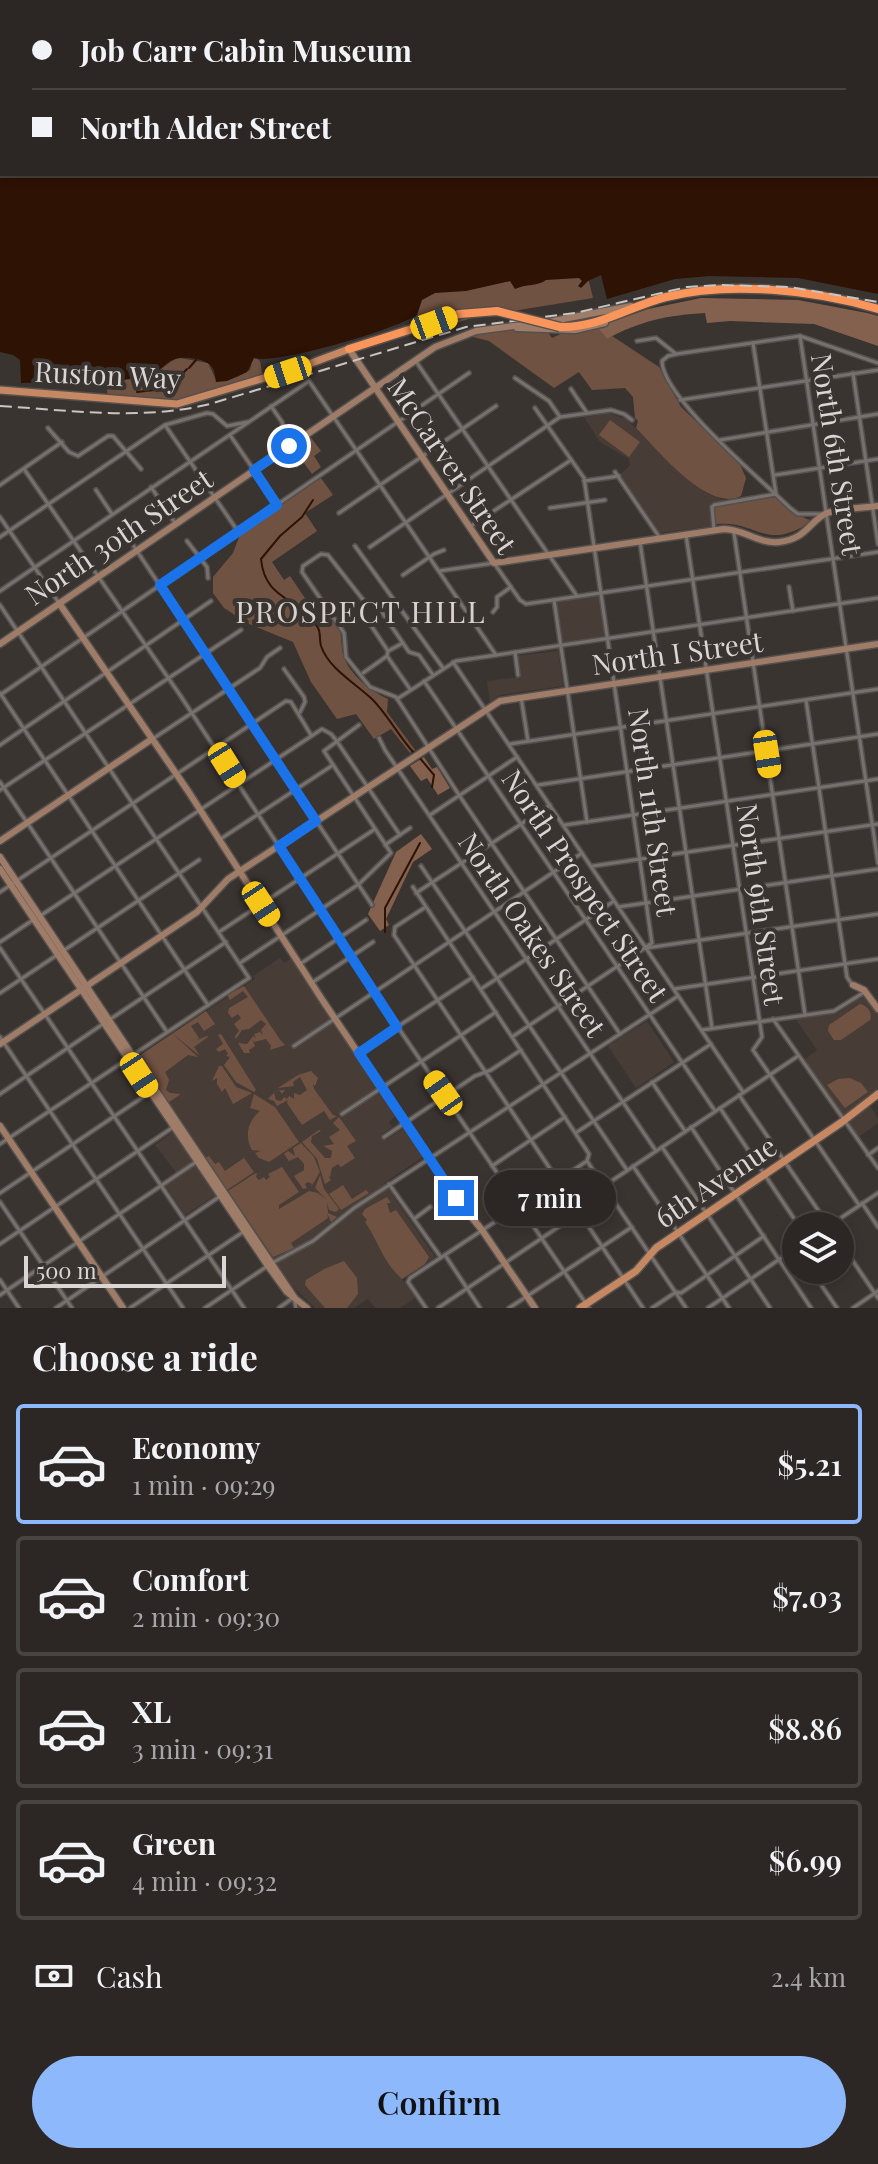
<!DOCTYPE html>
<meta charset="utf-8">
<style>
body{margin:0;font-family:"Playfair Display",serif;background:#383332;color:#f1f3f6;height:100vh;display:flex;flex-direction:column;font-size:30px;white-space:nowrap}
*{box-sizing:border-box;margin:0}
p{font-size:26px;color:#a6a5a7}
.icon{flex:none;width:44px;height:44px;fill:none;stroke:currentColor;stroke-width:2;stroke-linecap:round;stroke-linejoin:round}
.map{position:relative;height:1308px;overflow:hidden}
.side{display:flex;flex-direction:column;background:#2c2725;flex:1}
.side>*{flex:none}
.guide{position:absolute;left:0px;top:0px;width:878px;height:176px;box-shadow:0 4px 12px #0003,0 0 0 2px #484442;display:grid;align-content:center;height:176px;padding:0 32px;background:#2c2725}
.fabs{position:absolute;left:782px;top:1212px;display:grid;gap:16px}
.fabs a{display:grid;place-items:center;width:72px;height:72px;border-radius:50%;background:#2c2725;box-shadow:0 4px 12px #0003,0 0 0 2px #484442;font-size:40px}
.scale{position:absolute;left:24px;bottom:20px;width:202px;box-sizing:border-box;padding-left:8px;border:4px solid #dad6d4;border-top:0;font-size:22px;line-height:28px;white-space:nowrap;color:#dad6d4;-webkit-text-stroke:6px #3a3431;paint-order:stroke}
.end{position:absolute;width:36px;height:36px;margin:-18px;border:10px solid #1a73e8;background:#fff;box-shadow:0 0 0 4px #fff}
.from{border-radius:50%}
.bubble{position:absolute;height:56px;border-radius:28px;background:#2c2725;box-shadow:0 4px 12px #0003,0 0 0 2px #484442;font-size:26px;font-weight:600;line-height:56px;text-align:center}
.car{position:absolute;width:24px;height:48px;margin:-24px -12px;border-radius:10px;box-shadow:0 0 6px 2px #0007;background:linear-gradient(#f5c518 24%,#345 0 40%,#f5c518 0 76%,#345 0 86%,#f5c518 0)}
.guide b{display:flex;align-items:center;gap:28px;height:76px;font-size:30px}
.guide b+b{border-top:2px solid #484442}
.guide i{width:20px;height:20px;background:#f1f3f6}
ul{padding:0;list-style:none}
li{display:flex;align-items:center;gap:24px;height:120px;margin:0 16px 12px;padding:0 16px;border:4px solid #484442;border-radius:8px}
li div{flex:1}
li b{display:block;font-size:30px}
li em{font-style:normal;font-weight:600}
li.on{border-color:#8db9fc}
li>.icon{width:72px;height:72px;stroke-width:1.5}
h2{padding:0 32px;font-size:36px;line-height:96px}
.pay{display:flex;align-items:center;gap:20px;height:88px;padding:0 32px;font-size:30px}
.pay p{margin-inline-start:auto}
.button{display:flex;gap:16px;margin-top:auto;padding:16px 32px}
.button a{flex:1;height:92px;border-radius:48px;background:#8db9fc;color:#111;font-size:32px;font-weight:600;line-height:92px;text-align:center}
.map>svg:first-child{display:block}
.built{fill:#483c36}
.green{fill:#705242}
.forest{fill:#84614f}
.water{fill:#2e1203;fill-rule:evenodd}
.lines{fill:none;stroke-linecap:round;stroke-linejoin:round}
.stream{stroke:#2e1203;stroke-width:2}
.street-casing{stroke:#55504d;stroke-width:6}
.secondary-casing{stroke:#55504d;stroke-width:9}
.primary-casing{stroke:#55504d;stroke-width:10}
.highway-casing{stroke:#55504d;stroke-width:11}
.street{stroke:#77716e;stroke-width:3}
.secondary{stroke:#9e7c68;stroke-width:6}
.primary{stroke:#c68763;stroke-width:7}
.highway{stroke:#fa955b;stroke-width:8}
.rail{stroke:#c9c5c2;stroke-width:2;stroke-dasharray:12 6;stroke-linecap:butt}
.highway-bridge-casing{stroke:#55504d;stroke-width:11;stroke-linecap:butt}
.highway-bridge{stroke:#fa955b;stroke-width:8}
.route{stroke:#1a73e8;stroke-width:10}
.labels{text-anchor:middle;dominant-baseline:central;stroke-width:8;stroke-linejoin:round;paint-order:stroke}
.street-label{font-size:28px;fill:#dad6d4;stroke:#3a3431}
.neighbourhood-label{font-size:30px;letter-spacing:2px;fill:#d7d0cc;stroke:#3a3431}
</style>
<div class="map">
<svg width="878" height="1308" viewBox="0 0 878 1308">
<rect width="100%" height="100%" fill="#3a3431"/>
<!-- built -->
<g class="built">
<polygon points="609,413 626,419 691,482 710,495 724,500 724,502 712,504 714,526 657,533 619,476 630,465 629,459 600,442 584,417"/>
<polygon points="601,593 608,638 561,645 554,600"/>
<polygon points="558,651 563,686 500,695 490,702 487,681 520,677 517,656"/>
<polygon points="280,958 284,963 292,958 396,1116 389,1122 392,1127 382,1134 386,1140 404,1128 423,1157 384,1183 435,1257 402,1279 415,1298 400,1308 375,1308 368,1299 354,1308 315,1308 292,1286 226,1188 185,1215 163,1182 176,1172 155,1145 183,1125 139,1056 255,979 253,976"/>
<polygon points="865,994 878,1012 878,1088 842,1116 804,1060 817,1050 795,1018 839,1012"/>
<polygon points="647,1021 674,1062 636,1088 608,1046"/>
<polygon points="868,1103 878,1118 878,1123 857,1138 844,1120"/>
</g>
<!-- green -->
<g class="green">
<polygon points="587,274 593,298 475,317 427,332 400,292"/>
<path d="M597 327 607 339 612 336 659 367 681 407 739 462 746 478 741 496C708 513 658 450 636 428L638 421 635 418 633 397 625 388 592 390 579 372 554 388 489 341 469 336 506 328 547 331 552 338 565 332Z"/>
<path d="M180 358 208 363 217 382 237 377 250 370 253 358H256L260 361 263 378 171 402 108 397 106 383C120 380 140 379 152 374 164 370 168 360 180 358Z"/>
<polygon points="610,420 640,442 629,457 599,435"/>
<polygon points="309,435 321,451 314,456 321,467 312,474 304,463 296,468 285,452"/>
<path d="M321 478 333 495 305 513 317 531 272 562 284 580 290 576 313 610 310 613 316 622 330 612C342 630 340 627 342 648 344 671 369 690 388 699L387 712 415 750 410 753 391 729 374 739 356 714 337 719 311 682 293 642 249 624 224 608 213 593V577L233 553 241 532Z"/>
<path d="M776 497 795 514 812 521C764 553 759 520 716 524L713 507Z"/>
<polygon points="244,986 281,1041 285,1045 270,1050 271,1046 266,1039 254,1042 252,1039 255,1046 249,1050 250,1053 244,1053 238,1043 247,1044 253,1036 256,1038 254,1034 260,1032 263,1035 261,1030 266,1024 261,1020 249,1029 242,1030 236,1039 235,1036 239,1031 234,1024 241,1018 238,1014 232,1018 228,1013 229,1008 248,997 243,991 230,1000 227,995"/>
<path d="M860 1004C867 1005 873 1013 870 1020L841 1040H834L828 1031 829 1025Z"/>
<polygon points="206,1011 215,1024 204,1031 198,1022 191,1026 199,1038 197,1040 207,1036 208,1037 194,1047 200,1056 173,1034 198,1057 188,1055 165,1072 169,1080 166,1090 170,1093 181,1094 168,1103 139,1056"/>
<polygon points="221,1034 256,1090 254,1092 236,1082 224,1065 230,1057 226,1056 228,1054 225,1049 219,1052 216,1049 223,1044 218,1035"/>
<polygon points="219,1066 222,1066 236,1087 252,1093 233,1104 225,1088 222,1092 217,1084 217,1078 212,1081"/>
<path d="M311 1071 318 1078 315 1086 313 1084 314 1089 333 1115 337 1116 330 1120 324 1111 302 1125 287 1103 288 1100 277 1106 274 1101 268 1099C274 1094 273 1090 285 1090L282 1094 279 1090 274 1093 276 1100 281 1101 284 1097 287 1099 289 1096 294 1099V1093L300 1095 307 1090 300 1077 293 1082 294 1086 278 1088 298 1075Z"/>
<polygon points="850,1078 861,1083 868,1092 845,1108 827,1085 838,1079"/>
<path d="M254 1094 275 1107 299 1142 269 1162 259 1158 255 1153 261 1151 252 1150C244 1136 248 1121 260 1111L250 1108Z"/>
<polygon points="339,1117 356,1141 347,1146 355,1158 341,1167 338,1164 332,1168 330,1177 328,1176 331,1180 325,1184 317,1159 302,1142 319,1130 321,1131 312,1136 311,1142 325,1158 331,1158 332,1151 323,1146 334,1144 329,1137 340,1130 333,1123"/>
<polygon points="301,1143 314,1157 320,1172 311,1187 312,1184 308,1182 305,1184 307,1188 303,1189 294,1176 304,1170 304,1164 298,1157 289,1161 284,1154 288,1151 295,1156 293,1148"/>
<polygon points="209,1156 215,1164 219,1162 225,1171 244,1158 254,1172 227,1190 205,1158"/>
<polygon points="282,1167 299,1192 279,1205 279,1209 309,1191 318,1193 327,1200 315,1188 320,1175 324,1189 339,1209 336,1212 329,1210 327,1202 328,1213 337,1217 331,1222 327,1213 328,1218 291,1243 294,1248 273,1257 228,1191 254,1174 257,1173 256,1177 259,1180 264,1177 266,1180 270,1177 268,1174"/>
<polygon points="343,1185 352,1199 366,1190 369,1193 341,1210 329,1194"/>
<path d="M387 1197 391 1203H387L390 1213 396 1210 429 1257 425 1264 402 1279C382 1261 380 1244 365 1222L367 1220 362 1214 365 1209Z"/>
<polygon points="344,1261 357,1278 358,1294 347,1308 325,1308 305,1285 306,1280 324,1269"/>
</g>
<!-- forest -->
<g class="forest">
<path d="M701 298 798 300 867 313 878 316V346L814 324 730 321 707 323 705 313C669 315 639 321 607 339L597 327 648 309Z"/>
<polygon points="424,757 432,769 437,767 450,788 438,795 427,778 421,781 410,766"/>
<polygon points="421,834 432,849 413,862 386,919 389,925 380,931 368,914 396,852"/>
</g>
<!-- water -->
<path class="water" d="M0 0H878V294L798 278 709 276 675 279 607 299 601 275 588 281 581 288 578 286 582 281 579 278 546 280C539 286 525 284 515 289L510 281 466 291 435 293 422 300 417 315C394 330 276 365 254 358L247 372 227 381 216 382C215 376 215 368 209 364 200 357 177 355 169 362 163 366 160 370 153 374L87 387 68 382 21 383 20 360 13 355 0 352ZM876 2V174H2V2Z"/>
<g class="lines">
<!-- stream -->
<g class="stream">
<polyline points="189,368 196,360"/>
<polyline points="137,392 172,388 182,379 183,373 187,369"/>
<path d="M313 500 302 517 280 536 261 559C265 602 300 596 318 628 321 633 319 639 321 646 329 669 355 683 372 699 388 715 399 737 414 753"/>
<polyline points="419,757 434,775 432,787"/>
<polyline points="385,932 385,908 420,843"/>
</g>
<defs>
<g id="street">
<polyline points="800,336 878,863"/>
<polyline points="637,341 656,338 676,354"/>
<polyline points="415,360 577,596"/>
<polyline points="853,373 878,544"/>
<polyline points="515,378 549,401 560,417"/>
<polyline points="571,389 587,413"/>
<polyline points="680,400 878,370"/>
<polyline points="271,406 282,422 283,428"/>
<polyline points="165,425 237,530"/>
<polyline points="48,428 69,452 78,456 108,436 113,436 141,469"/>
<polyline points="230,435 277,504"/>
<polyline points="720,440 878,414"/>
<polyline points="24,469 180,695 374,992 589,1308"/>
<polyline points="615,472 660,538"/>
<polyline points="775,475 878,459"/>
<polyline points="584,481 619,476"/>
<polyline points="0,485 62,442"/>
<polyline points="151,487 175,523"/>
<polyline points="96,490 112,514"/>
<polyline points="550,508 605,500"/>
<polyline points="339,513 496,406"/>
<path d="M823 514H798L790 508C762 480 662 397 662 361L668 356 676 354 800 336 878 363"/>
<polyline points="0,517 59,603"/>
<polyline points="471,526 571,460"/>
<polyline points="714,529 712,507 714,505 776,494 753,343"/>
<polyline points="125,533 372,905"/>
<polyline points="734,533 805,1015"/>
<polyline points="686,535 762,1037 753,1050 859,1205"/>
<polyline points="0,537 165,425 207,413 213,414 227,426 248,422"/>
<polyline points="187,541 207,567 208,578"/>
<polyline points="640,542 712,1028"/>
<polyline points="355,546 443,668"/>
<polyline points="370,547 560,417 611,410 624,414 632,420"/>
<polyline points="439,571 494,563 520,600 526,604 878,552"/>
<polyline points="403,575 434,554 444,550"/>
<polyline points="789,587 793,611"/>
<polyline points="0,591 309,381 496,655"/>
<polyline points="554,600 587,822"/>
<polyline points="0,605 249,978 133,1055"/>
<polyline points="382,612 396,604"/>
<polyline points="493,612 497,607 497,597 511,587"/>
<polyline points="368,621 388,651"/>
<polyline points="515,652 518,675"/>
<polyline points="387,656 410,689"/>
<polyline points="453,662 743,1092"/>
<polyline points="284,669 304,697 305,702 300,712"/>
<polyline points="363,673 387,656 388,651 403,643"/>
<polyline points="433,675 419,655 409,652 375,602 364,601 328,555 321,554 303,566 302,572 344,633 346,657 370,687 396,697 459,795 620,1034"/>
<polyline points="424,681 715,1111"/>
<polyline points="0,693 208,1005"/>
<polyline points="0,695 469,373"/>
<polyline points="521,697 528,741"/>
<polyline points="397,699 456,661 878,598"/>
<polyline points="806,700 847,977 851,983"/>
<polyline points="154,738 260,668 267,657 280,648"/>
<polyline points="379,738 385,750 656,1151"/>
<polyline points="510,744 878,689"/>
<polyline points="0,745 211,601"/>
<polyline points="0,782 167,1032"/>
<polyline points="538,785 878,734"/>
<polyline points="0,790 241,630"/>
<polyline points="430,815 517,757"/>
<polyline points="565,825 878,779"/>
<polyline points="219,840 333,765"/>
<polyline points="385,845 410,828"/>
<polyline points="421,866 627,1170"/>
<polyline points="593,866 878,824"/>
<polyline points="413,887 589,1154 587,1161 410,1278 408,1282 426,1308"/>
<polyline points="0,892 286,701 291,702 311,735"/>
<polyline points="416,893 550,805"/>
<polyline points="618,907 878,869"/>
<polyline points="424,908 395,927 394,935 643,1308"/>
<polyline points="40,916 322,729 331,734 336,740 400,835"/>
<polyline points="219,932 375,829"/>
<polyline points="0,942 33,920"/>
<polyline points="0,948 244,1308"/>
<polyline points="646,948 878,914"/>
<polyline points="63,951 199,860"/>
<polyline points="240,963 359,884 391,853 324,751 359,725"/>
<polyline points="300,964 366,920"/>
<polyline points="313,982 373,942"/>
<polyline points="481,989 614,901"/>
<polyline points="674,989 878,959"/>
<polyline points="0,993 57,955"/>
<polyline points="773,1019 878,1168"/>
<polyline points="109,1020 226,942"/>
<polyline points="702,1030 834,1011 863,993"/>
<polyline points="0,1037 183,1308"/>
<polyline points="512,1037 652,943 584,478 535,408"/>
<polyline points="294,1046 582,853"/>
<polyline points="359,1052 473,977"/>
<polyline points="652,1082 685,1131"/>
<polyline points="0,1094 103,1024"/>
<polyline points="739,1095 829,1226"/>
<polyline points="720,1108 799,1226"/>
<polyline points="342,1114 496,1012"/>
<polyline points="691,1127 811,1308"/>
<polyline points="577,1132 711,1044"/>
<polyline points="384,1137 475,1076 491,1070 521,1050"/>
<polyline points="0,1144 126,1060"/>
<polyline points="662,1147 770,1308"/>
<polyline points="868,1155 878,1148"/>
<polyline points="587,1161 686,1308"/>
<polyline points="492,1166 565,1117"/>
<polyline points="633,1166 729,1308"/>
<polyline points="389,1184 440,1256"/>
<polyline points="604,1186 798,1056"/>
<polyline points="0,1193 149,1093"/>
<polyline points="0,1202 72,1308"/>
<polyline points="862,1203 878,1227"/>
<polyline points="414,1219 430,1207"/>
<polyline points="829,1226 878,1193"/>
<polyline points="840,1242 878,1298"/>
<polyline points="0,1244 172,1128"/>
<polyline points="445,1255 480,1308"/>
<polyline points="811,1270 837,1308"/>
<polyline points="0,1280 19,1308"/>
<polyline points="0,1295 196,1162"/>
<polyline points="56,1308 219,1197"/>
<polyline points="130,1308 243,1232"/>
<polyline points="205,1308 272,1263 313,1241 354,1208 678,996"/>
<polyline points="279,1308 294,1297 296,1308"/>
<polyline points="438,1308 609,1193"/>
<polyline points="509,1308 632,1227"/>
<polyline points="652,1308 676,1292 681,1293 764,1236"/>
<polyline points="708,1308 796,1248"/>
<polyline points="853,1308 878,1291"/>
</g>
<g id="secondary">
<polyline points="548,322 631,306"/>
<polyline points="517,328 575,330 605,323"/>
<path d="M349 349 494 563 724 529C744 529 758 544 779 542 807 539 809 521 827 513 842 508 863 508 878 506"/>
<polyline points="59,603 188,791 323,1001 456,1198 482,1230 535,1308"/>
<polyline points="0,644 435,347 476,331 537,323"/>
<polyline points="0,841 152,739"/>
<polyline points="0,857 294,1297"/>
<polyline points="0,869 268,1266 287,1292 307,1308"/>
<polyline points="853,985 864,990 878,1009"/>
<polyline points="0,1044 197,912 228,879 500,701 878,644"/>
<polyline points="0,1126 123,1308"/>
</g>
<g id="primary">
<polyline points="0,390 177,404 301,367 349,349"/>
<polyline points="580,1308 636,1271 656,1248 842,1122 878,1094"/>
</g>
<g id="highway">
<path d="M560 327C599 328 630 306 666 297 730 281 815 290 878 309"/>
<polyline points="349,349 459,314"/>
</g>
</defs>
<!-- street casing -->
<use href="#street" class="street-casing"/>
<!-- secondary casing -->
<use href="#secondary" class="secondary-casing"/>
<!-- primary casing -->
<use href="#primary" class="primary-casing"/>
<!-- highway casing -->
<use href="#highway" class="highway-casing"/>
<!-- street -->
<use href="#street" class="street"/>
<!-- secondary -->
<use href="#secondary" class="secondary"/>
<!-- primary -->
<use href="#primary" class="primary"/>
<!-- highway -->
<use href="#highway" class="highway"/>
<!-- rail -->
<path class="rail" d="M0 406C69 410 142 421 210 404L466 327 575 313 687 287 721 285 789 287 878 302"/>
<defs>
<polyline id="highway-bridge" points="459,314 497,311 560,327"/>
</defs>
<!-- highway-bridge casing -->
<use href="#highway-bridge" class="highway-bridge-casing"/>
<!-- highway-bridge -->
<use href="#highway-bridge" class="highway-bridge"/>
</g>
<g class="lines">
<!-- route -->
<polyline class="route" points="289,446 254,470 277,505 160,585 316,821 279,846 397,1027 359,1053 456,1198"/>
</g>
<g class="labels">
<!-- street labels -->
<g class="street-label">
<text transform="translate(108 374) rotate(3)">Ruston Way</text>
<text transform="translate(838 454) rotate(81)">North 6th Street</text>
<text transform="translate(453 465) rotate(56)">McCarver Street</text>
<text transform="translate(118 536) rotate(-34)">North 30th Street</text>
<text transform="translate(677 652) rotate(-8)">North I Street</text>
<text transform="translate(654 812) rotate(82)">North 11th Street</text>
<text transform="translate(586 885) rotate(56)">North Prospect Street</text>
<text transform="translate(762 904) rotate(82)">North 9th Street</text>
<text transform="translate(533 934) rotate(56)">North Oakes Street</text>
<text transform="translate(715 1181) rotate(-34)">6th Avenue</text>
</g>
<!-- neighbourhood labels -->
<g class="neighbourhood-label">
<text x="361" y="611">PROSPECT HILL</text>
</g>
</g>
</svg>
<div class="fabs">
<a><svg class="icon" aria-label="layers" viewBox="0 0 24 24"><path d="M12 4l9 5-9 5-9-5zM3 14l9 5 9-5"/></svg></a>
</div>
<div class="scale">500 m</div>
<i class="end from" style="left:289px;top:446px"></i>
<i class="end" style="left:456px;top:1198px"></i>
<div class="bubble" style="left:484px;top:1170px;width:132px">7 min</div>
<i class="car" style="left:434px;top:323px;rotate:70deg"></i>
<i class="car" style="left:288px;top:372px;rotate:252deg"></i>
<i class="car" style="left:767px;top:754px;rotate:171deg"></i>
<i class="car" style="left:227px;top:765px;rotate:148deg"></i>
<i class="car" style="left:261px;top:904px;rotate:147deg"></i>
<i class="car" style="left:139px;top:1075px;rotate:147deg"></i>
<i class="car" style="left:443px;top:1093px;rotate:325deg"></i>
<div class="guide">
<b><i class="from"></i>Job Carr Cabin Museum</b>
<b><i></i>North Alder Street</b>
</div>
</div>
<section class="side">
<h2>Choose a ride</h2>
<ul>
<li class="on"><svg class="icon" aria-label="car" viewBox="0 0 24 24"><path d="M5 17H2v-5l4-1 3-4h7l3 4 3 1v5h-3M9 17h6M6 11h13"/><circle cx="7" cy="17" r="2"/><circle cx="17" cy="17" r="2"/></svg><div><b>Economy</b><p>1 min · 09:29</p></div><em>$5.21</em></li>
<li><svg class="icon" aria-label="car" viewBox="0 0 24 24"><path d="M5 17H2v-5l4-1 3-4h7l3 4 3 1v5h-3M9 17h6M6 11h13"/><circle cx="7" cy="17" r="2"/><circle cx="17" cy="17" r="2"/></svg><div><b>Comfort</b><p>2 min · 09:30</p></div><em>$7.03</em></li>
<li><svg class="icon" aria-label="car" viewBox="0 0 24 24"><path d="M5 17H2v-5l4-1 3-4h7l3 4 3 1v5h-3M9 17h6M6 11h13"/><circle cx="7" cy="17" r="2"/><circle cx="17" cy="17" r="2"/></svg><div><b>XL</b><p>3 min · 09:31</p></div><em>$8.86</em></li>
<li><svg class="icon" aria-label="car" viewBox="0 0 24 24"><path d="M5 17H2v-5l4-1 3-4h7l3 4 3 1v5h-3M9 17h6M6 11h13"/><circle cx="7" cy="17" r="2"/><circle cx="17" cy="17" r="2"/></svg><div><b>Green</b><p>4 min · 09:32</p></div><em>$6.99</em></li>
</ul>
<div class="pay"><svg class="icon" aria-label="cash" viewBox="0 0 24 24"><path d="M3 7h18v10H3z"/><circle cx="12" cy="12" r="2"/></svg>Cash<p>2.4 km</p></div>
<div class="button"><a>Confirm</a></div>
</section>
